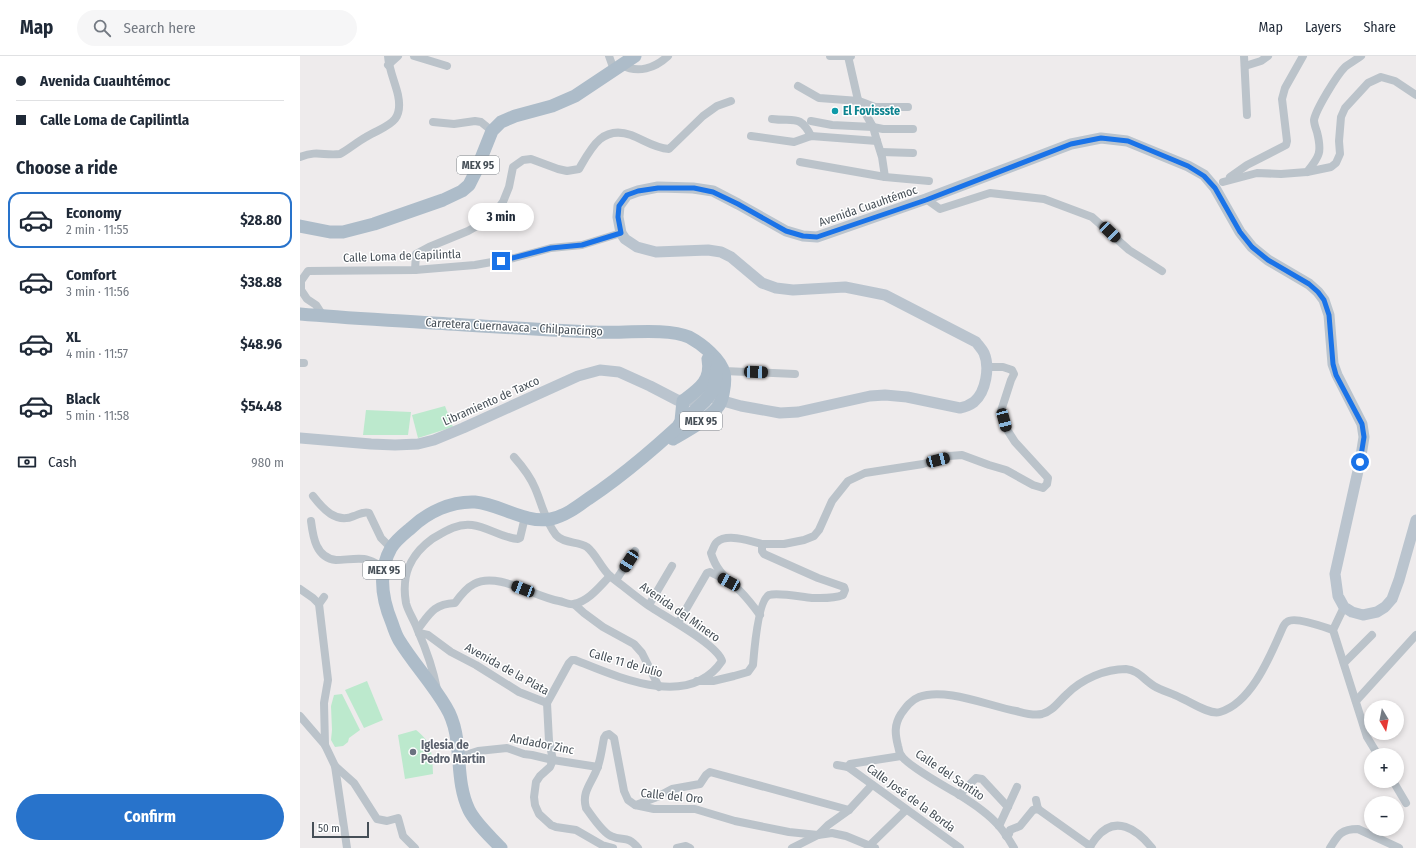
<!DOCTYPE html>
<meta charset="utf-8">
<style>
body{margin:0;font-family:"Fira Sans Condensed",sans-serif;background:#f6f6f7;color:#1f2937;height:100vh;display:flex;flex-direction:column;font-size:15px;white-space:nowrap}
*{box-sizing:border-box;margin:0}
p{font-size:13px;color:#747a83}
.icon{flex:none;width:22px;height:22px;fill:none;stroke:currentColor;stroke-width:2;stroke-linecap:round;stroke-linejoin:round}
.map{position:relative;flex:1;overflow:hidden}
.panel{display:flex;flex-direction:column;background:#fff;width:300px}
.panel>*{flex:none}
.guide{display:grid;align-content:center;height:88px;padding:0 16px;background:#fff}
.needle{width:26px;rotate:170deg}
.buttons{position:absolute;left:1064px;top:644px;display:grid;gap:8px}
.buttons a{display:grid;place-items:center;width:40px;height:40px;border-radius:50%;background:#fff;box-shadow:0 2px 6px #0003;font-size:20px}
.scale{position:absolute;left:12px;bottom:10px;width:57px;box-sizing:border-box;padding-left:4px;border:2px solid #464f57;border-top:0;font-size:11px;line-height:14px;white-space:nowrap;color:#464f57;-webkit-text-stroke:3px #fff;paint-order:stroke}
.end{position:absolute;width:18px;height:18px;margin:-9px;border:5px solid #1a73e8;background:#fff;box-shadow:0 0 0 2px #fff}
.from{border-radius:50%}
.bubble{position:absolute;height:28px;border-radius:14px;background:#fff;box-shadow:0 2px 6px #0003;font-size:13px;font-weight:700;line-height:28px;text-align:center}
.car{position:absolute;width:12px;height:24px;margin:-12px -6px;border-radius:5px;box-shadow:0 0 3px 1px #0007;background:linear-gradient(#222 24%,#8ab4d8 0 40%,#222 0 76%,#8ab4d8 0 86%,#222 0)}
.guide b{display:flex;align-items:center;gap:14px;height:38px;font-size:15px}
.guide b+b{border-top:1px solid #e0e1e3}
.guide i{width:10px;height:10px;background:#1f2937}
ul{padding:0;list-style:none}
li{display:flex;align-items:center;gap:12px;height:56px;margin:0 8px 6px;padding:0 8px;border:2px solid transparent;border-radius:12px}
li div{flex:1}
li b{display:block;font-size:15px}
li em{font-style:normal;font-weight:700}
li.current{border-color:#2873cb}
li>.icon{width:36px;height:36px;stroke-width:1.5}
h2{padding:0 16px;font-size:18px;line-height:48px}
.pay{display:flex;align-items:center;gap:10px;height:44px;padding:0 16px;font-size:15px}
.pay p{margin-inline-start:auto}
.button{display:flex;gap:8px;margin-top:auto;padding:8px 16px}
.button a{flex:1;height:46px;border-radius:24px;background:#2873cb;color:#fff;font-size:16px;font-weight:700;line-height:46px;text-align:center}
header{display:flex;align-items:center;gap:24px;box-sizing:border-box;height:56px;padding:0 20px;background:#fff;border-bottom:1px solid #e0e1e3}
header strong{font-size:19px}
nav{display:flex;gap:22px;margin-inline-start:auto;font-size:14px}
.search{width:280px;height:36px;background:#f6f6f7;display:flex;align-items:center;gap:10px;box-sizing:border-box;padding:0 14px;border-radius:22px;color:#747a83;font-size:15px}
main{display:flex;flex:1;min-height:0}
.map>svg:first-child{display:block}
.green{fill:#bce9cd}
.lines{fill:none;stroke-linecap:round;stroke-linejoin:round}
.street{stroke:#bbc3ca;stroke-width:8}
.secondary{stroke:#bac4ce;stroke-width:11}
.primary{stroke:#adbcc9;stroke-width:13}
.route{stroke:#1a73e8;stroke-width:5}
.culture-dot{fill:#0f9aa8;stroke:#fff;stroke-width:1.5}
.worship-dot{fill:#6b7280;stroke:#fff;stroke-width:1.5}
.labels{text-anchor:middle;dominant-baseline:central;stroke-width:3;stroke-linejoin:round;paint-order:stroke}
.shield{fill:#fff;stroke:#7e8489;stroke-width:1}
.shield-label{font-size:11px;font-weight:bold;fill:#464f57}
.culture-label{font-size:12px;font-weight:bold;fill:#0d838f;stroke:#fff;text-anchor:start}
.street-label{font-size:12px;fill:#464f57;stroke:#fff}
.worship-label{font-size:12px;font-weight:bold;fill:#5b616d;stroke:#fff;text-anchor:start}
</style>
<header>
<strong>Map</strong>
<div class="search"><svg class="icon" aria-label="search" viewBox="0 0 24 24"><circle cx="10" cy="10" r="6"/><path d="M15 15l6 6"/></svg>Search here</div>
<nav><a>Map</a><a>Layers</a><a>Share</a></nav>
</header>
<main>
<section class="panel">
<div class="guide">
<b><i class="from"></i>Avenida Cuauhtémoc</b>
<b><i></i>Calle Loma de Capilintla</b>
</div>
<h2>Choose a ride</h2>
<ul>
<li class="current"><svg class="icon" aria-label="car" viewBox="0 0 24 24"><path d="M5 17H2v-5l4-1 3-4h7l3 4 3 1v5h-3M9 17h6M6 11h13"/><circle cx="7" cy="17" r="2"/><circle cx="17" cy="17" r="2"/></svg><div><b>Economy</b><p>2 min · 11:55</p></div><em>$28.80</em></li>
<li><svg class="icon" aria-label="car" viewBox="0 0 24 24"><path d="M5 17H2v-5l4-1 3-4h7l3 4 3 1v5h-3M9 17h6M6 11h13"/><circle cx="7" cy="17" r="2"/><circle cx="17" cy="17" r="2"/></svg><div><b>Comfort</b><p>3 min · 11:56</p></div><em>$38.88</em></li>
<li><svg class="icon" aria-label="car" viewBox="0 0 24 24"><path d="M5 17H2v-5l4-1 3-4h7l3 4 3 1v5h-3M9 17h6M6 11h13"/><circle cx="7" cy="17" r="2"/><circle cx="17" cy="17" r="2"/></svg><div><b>XL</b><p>4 min · 11:57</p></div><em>$48.96</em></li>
<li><svg class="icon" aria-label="car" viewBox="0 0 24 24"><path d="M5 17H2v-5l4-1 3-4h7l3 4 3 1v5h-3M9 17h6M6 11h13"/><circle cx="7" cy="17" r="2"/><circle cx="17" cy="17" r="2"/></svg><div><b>Black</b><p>5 min · 11:58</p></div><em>$54.48</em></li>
</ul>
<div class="pay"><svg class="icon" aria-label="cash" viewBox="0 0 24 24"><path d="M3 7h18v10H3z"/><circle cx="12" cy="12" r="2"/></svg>Cash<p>980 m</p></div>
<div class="button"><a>Confirm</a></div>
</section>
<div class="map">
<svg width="1116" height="792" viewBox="0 0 1116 792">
<rect width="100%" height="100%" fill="#eeebec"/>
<!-- green -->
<g class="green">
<polygon points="145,350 153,371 118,382 112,359"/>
<polygon points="66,354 111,356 108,379 63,379"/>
<polygon points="67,625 83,664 64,672 45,634"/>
<polygon points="42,638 60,674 49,682 48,686 43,690 35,691 31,684 32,674 31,650 34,639"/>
<path d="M116 674C133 687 132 698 133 718L105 723 98 679Z"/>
</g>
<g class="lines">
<!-- street -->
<g class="street">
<polyline points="114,0 147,10"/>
<polyline points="309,0 314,14"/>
<polyline points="530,0 551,0"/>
<polyline points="548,0 558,44 573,71 577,85 582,101 585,121"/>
<polyline points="944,0 947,59"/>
<polyline points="88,9 98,0"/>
<path d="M322 9C338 18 355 12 368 0"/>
<polyline points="945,10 961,5 968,0"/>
<polyline points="498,30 519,42 559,45 575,51 608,51"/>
<path d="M472 63C494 66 500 58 511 80"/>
<polyline points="511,65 532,69 573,71 583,73 613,73"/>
<polyline points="133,66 154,68 175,65 181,66 192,75"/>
<polyline points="451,80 494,86 511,80 577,85"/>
<polyline points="581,96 613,97"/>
<path d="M0 101C18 94 23 100 40 98 49 93 57 86 66 81 86 69 104 68 98 39 95 26 89 14 88 0"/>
<polyline points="500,106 585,121 629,125"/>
<path d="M1007 116C1020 100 1022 96 1017 76 1016 73 1014 68 1014 64 1016 53 1037 19 1045 11 1050 7 1056 4 1061 0"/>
<polyline points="930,121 947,109 986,89 987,85 982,43 985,32 1003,0"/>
<polyline points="923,126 957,117 981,118 1007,116 1031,111 1036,107 1040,98 1039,85 1041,61 1045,52 1068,27 1081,21 1095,25 1116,39"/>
<polyline points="626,143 640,153 690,137 744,143 792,161 829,194 862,215"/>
<path d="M115 214 116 198 129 191 168 175 191 162 203 146 209 131 213 111 223 104 231 103 258 113 267 115 279 113C291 92 302 69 331 79 344 84 354 92 369 93L403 60 417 50 431 45"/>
<polyline points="23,260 16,249 7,243 1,234 1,225 8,215 115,214 175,209 214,202 251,192 282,189 321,177"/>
<polyline points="0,307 4,307"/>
<polyline points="424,315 495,318"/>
<path d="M214 401C222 410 230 420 235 432 242 448 245 465 256 479 264 488 278 485 287 491 296 498 301 512 310 520 323 530 336 541 349 550 364 560 418 589 422 605 389 654 318 621 275 604H272L269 607 247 647 249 685 253 704 250 711 240 720 236 726 234 741 235 749 239 758 251 769 256 771 276 774 302 789 313 792"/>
<path d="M13 440C23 453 36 468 54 460 60 458 64 455 69 457L81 482 91 492"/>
<path d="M11 465C13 481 16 502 36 504 45 504 55 502 64 503 71 504 78 509 85 511"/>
<polyline points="316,524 335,495"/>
<polyline points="0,533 13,542 19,548 28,624 24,647 25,689"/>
<polyline points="19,548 24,541"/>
<polyline points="274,548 284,557 303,571 334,588 342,597 359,631"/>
<polyline points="349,549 372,510"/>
<polyline points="1044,551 1033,574 1067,681 1078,699"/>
<path d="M460 559C454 551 448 543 441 536 428 523 417 517 411 497 413 494 414 488 417 486 427 477 451 485 462 488"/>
<polyline points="378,567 407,517 410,516 424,523"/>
<path d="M118 573C130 557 134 548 155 547 160 540 166 532 174 528 197 515 235 541 259 545 264 546 270 549 274 548 289 545 300 530 310 520"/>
<polyline points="119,577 128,579 151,596 176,609 219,636 247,647"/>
<polyline points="1044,607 1072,579"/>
<path d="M397 625H413L434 620 448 616 453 609C454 597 458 544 469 539 478 536 501 541 512 542 522 542 533 543 543 539L545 534 544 531 518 522 464 498 462 495V488H484L504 484 514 480 519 474 532 445 548 425 565 417 623 408 649 400 662 399 689 409 706 414 733 429 743 432 747 428 748 422 715 386 706 372 701 355 711 324 714 318 712 314 703 311H686"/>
<path d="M137 633C133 613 126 593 118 575 115 565 108 556 106 547 101 519 110 499 132 483 144 476 157 467 172 469 188 471 202 482 218 483L220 482 225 461"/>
<polyline points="1056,645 1116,579"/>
<polyline points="0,660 25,689 35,710 54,727 77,763 87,765 98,762 103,780 115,792"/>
<polyline points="159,701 178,695 207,692 224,698 232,699 253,704 298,711"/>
<polyline points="537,709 548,711"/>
<polyline points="35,710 47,792"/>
<polyline points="548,711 660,792"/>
<polyline points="548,711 550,708 601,700"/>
<polyline points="1093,725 1106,747"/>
<polyline points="659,739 676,722 682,723 708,751"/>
<polyline points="736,744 738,753"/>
<polyline points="336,749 357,741 372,733 400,728 406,719 410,716 549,754"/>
<polyline points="738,753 790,790"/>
<polyline points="699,770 717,731"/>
<polyline points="706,780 709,778 710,774 720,770 733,754 738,753"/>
<polyline points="570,789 606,754"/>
<path d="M338 792C327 778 323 786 311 780 302 776 292 760 286 752 281 735 293 726 298 710 301 701 302 692 304 682L306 679 309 678 314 682 324 735 328 744 335 749 354 753H395L435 765 489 776 518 779 532 777 546 780 575 792"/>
<polyline points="377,792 386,790 390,792"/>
<polyline points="492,792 518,779 528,769 549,754 572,729"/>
<path d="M714 792C710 785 705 777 699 770 688 757 672 747 658 738 646 731 606 709 601 699 599 697 599 693 598 690 595 678 594 669 601 658 606 651 611 644 619 641 645 631 689 650 716 655 724 657 733 660 742 658 753 655 758 646 767 638 782 623 805 613 826 613 838 614 844 624 854 630 862 635 872 637 881 642 891 646 909 659 920 656 952 647 971 598 983 571 984 569 985 567 987 566 994 560 1024 571 1033 574"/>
<path d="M790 792C791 788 794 785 796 782 815 758 837 773 852 792"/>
<path d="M1030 792C1038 779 1041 773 1058 773L1099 792"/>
</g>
<!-- secondary -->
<path class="secondary" d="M0 382 71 388 95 389 118 388 134 384 163 372 278 320 300 314 319 316 350 330 377 344 388 345 409 341 441 350 480 357 498 356 570 340 585 339 607 341 660 352C665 351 670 349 674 346 686 336 690 311 684 297 682 293 679 290 676 286L585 239 545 231 493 234 476 232 462 227 431 201 421 196 408 194 356 196 337 191 325 183 321 177 318 161 319 150 327 139 338 135 358 131 393 132 413 135 438 148 486 175 503 180 517 181 626 143 771 88 801 82 827 85 888 110 904 119 915 132 940 176 952 191 968 204 1009 228 1018 236 1024 244 1029 259 1033 308 1037 319 1062 368 1064 381 1060 406 1035 518 1038 540 1044 551 1052 556 1063 559 1077 556 1085 551 1092 543 1099 524 1116 464"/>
<!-- primary -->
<g class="primary">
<polyline points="0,170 30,176 43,176 74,168 143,144 162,135 169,129 176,115 192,75 201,66 215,60 252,50 275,40 335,0"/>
<path d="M0 258C44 262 89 264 133 267 186 270 240 274 293 276 319 278 366 271 389 281 402 288 421 303 424 317 426 324 424 332 423 338 422 343 421 348 417 352 407 364 387 375 373 383"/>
<path d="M379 369 381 365 383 345C399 333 412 325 408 303"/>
<path d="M201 792C190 780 176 768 169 754 153 721 165 682 146 651 132 627 113 607 99 584 96 579 94 573 92 567 82 543 77 517 91 492 96 484 104 478 111 472 128 456 151 445 175 446 200 448 225 468 251 463 265 460 277 451 288 443 330 415 369 380 405 345L414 333 418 307"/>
</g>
</g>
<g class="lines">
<!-- route -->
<polyline class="route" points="201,205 251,192 282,189 321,177 318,161 319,150 327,139 338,135 358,132 394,132 413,136 438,148 486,175 503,180 517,181 626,144 771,88 801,82 828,85 888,110 904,120 915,132 940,176 952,191 968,204 1009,228 1018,236 1024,244 1029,259 1033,308 1036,319 1062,368 1064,381 1060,406"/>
</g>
<!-- markers -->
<circle class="culture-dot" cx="535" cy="55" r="4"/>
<circle class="worship-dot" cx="113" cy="696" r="4"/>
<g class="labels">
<!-- shield labels -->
<g class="shield">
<rect x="157" y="100" width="42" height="18" rx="3"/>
<rect x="380" y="356" width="42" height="18" rx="3"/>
<rect x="63" y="505" width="42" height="18" rx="3"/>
</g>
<g class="shield-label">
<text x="178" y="109">MEX 95</text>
<text x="401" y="365">MEX 95</text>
<text x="84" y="514">MEX 95</text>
</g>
<!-- culture labels -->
<g class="culture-label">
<text x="543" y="55">El Fovissste</text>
</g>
<!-- street labels -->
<g class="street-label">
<text transform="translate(568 150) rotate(-19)">Avenida Cuauhtémoc</text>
<text transform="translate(102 200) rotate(-2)">Calle Loma de Capilintla</text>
<text transform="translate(214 271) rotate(3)">Carretera Cuernavaca - Chilpancingo</text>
<text transform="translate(191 345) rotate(-24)">Libramiento de Taxco</text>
<text transform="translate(380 556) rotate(35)">Avenida del Minero</text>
<text transform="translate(326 607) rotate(16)">Calle 11 de Julio</text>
<text transform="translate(207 613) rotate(29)">Avenida de la Plata</text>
<text transform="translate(242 688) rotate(11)">Andador Zinc</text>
<text transform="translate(650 719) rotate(34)">Calle del Santito</text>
<text transform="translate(372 740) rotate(6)">Calle del Oro</text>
<text transform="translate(611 742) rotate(36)">Calle José de la Borda</text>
</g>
<!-- worship labels -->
<g class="worship-label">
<text x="121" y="689">Iglesia de<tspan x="121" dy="14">Pedro Martin</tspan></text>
</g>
</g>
</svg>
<div class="buttons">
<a><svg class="needle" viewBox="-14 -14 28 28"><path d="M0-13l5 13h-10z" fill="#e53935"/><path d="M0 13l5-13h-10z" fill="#747a83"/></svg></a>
<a>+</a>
<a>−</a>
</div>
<div class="scale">50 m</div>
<i class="end from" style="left:1060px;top:406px"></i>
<i class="end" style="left:201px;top:205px"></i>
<div class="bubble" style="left:168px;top:147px;width:66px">3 min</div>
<i class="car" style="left:810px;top:176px;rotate:134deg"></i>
<i class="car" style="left:456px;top:316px;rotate:92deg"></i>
<i class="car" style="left:704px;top:364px;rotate:165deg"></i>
<i class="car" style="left:638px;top:404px;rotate:75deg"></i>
<i class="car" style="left:329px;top:505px;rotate:213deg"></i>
<i class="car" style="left:429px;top:526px;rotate:298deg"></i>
<i class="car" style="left:223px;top:533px;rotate:291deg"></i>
</div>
</main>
